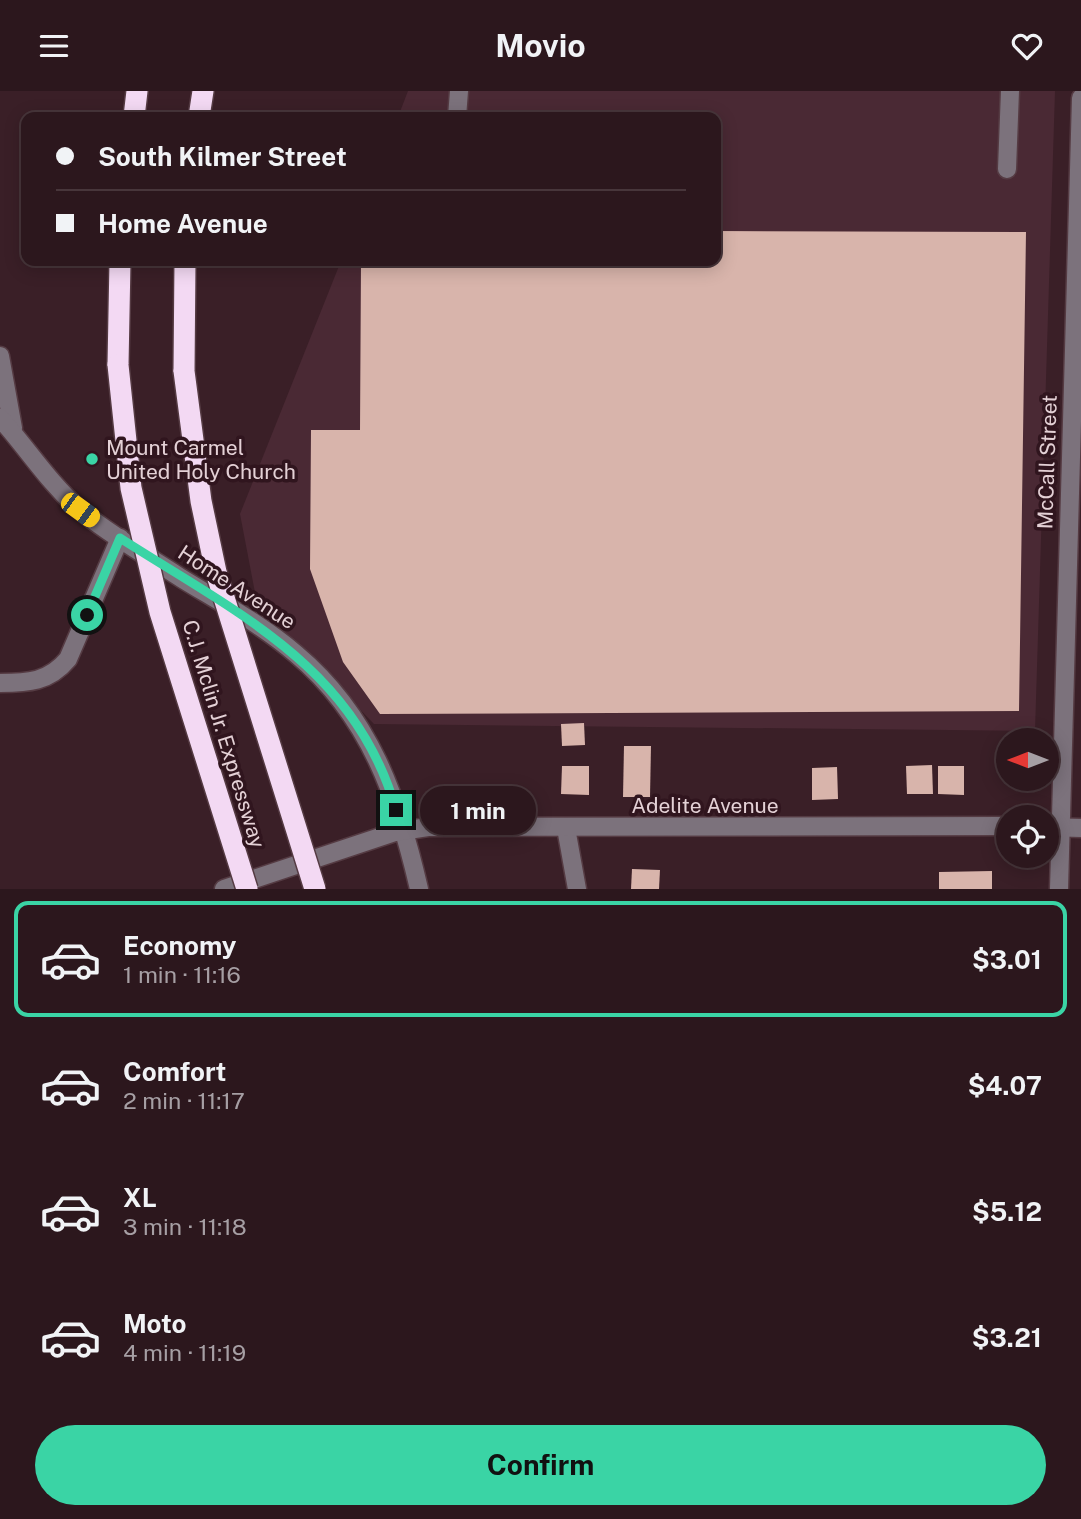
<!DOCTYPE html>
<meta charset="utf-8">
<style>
body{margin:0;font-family:"Public Sans",sans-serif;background:#342026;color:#f1f3f6;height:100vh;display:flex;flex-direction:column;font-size:26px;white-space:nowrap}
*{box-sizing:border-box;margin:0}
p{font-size:23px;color:#a69fa4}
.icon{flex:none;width:38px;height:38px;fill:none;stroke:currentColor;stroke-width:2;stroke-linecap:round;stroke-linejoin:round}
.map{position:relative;height:798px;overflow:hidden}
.drawer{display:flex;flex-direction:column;background:#2c171d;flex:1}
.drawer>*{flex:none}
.top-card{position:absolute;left:21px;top:21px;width:700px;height:154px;border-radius:14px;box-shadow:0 4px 18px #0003,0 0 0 2px #48363b;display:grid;align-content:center;height:154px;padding:0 35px;background:#2c171d}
.needle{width:46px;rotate:270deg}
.tools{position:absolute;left:996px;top:637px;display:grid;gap:14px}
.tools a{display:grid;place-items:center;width:63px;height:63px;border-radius:50%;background:#2c171d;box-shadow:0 4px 18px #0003,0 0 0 2px #48363b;font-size:35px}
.end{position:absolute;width:32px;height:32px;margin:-16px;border:9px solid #3ad4a5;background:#111;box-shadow:0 0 0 4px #111}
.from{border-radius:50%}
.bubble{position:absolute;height:49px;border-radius:24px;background:#2c171d;box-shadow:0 4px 18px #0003,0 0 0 2px #48363b;font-size:23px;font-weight:700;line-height:49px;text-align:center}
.car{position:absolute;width:21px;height:42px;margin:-21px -10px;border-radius:9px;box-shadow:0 0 5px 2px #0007;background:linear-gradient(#f5c518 24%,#345 0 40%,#f5c518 0 76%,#345 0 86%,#f5c518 0)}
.top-card b{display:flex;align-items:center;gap:24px;height:66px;font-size:26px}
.top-card b+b{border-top:2px solid #48363b}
.top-card i{width:18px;height:18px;background:#f1f3f6}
ul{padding:12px 0 0;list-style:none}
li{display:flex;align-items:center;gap:21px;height:116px;margin:0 14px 10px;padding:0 21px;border:4px solid transparent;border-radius:14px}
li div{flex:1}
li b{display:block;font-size:26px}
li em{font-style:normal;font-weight:700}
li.current{border-color:#3ad4a5}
li>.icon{width:63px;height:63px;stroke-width:1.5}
.action{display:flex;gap:14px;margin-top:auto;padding:14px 35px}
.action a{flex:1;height:80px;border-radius:42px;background:#3ad4a5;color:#111;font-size:28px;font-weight:700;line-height:80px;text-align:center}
header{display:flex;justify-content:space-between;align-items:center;height:91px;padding:0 35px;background:#2c171d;font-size:32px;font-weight:700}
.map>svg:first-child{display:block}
.built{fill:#4a2934}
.building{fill:#d8b4ab}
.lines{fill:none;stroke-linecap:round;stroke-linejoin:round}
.minor-casing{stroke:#553b43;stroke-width:21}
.highway-casing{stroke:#553b43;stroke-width:24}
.minor{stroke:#7c727c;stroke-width:18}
.highway{stroke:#f3d9f3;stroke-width:21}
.highway-bridge-casing{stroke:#553b43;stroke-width:24;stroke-linecap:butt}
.highway-bridge{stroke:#f3d9f3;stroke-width:21}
.route{stroke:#3ad4a5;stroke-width:9}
.poi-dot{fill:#3ad4a5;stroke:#30151e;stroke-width:2.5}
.labels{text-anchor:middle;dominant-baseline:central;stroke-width:7;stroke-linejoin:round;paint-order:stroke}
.poi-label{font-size:21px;fill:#e4d1d6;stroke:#30151e;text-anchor:start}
.street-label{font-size:21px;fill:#e4d1d6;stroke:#30151e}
</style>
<header><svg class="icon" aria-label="menu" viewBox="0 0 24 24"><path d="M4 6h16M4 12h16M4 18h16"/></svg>Movio<svg class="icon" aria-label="heart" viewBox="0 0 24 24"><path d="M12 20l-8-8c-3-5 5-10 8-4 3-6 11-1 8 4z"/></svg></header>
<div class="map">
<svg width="1081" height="798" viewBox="0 0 1081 798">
<rect width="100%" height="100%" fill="#3a1f27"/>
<!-- built -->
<polygon class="built" points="408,0 1055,0 1035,640 374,633 257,512 240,423 341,170 716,170 716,26 398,26"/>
<!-- building -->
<g class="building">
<polygon points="716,140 1026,141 1019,620 380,623 343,571 310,478 311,339 360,339 361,170 716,170"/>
<polygon points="584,632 585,654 562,655 561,633"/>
<polygon points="624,655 651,655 650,706 623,706"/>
<polygon points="932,674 933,703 907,703 906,675"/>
<polygon points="562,675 589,675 589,704 561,703"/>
<polygon points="938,675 964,675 964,704 938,703"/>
<polygon points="837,676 838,708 812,709 812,677"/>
<polygon points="632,778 660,779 659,798 631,798"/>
<polygon points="992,780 992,798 939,798 939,781"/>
</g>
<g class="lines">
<defs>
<g id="minor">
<polyline points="457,26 459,0"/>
<polyline points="1007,78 1010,0"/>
<polyline points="0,265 13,337"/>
<path d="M0 327C27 357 49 392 80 419 111 445 148 465 181 487 220 511 261 533 296 563 370 625 398 707 419 798"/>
<path d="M0 592C28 592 49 591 68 568L120 447"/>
<polyline points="1046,736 1081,737"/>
<polyline points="566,737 577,798"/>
<polyline points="224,798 395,741 428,736 1008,735"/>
<polyline points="1059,798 1081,7"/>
</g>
<g id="highway">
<polyline points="134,26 137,0"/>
<polyline points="199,26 203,0"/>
<polyline points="118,274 120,170"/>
<polyline points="184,280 185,170"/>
</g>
</defs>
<!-- minor casing -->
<use href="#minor" class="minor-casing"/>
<!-- highway casing -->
<use href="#highway" class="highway-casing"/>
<!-- minor -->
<use href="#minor" class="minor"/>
<!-- highway -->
<use href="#highway" class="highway"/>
<defs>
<g id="highway-bridge">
<polyline points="118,274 131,397 160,521 247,798"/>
<polyline points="184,280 201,410 216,481 315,798"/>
</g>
</defs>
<!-- highway-bridge casing -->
<use href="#highway-bridge" class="highway-bridge-casing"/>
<!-- highway-bridge -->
<use href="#highway-bridge" class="highway-bridge"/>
</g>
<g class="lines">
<!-- route -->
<path class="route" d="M87 524 120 447C235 521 356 576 396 719"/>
</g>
<!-- markers -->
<circle class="poi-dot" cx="92" cy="368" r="7"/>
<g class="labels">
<!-- poi labels -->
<g class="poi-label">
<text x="106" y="356">Mount Carmel<tspan x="106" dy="24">United Holy Church</tspan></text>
</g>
<!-- street labels -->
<g class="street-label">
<text transform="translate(1047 371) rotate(-88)">McCall Street</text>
<text transform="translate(237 496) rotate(33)">Home Avenue</text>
<text transform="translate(224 643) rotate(73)">C.J. Mclin Jr. Expressway</text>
<text x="705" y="714">Adelite Avenue</text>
</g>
</g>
</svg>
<div class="tools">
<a><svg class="needle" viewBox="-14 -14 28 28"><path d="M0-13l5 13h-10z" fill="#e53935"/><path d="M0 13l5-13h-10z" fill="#a69fa4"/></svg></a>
<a><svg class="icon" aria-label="locate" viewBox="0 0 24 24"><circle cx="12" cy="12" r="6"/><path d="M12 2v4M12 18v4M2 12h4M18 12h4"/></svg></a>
</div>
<i class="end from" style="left:87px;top:524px"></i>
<i class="end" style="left:396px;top:719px"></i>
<div class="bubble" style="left:420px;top:695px;width:116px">1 min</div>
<i class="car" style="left:80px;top:419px;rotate:126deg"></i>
<div class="top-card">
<b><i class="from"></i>South Kilmer Street</b>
<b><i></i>Home Avenue</b>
</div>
</div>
<section class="drawer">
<ul>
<li class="current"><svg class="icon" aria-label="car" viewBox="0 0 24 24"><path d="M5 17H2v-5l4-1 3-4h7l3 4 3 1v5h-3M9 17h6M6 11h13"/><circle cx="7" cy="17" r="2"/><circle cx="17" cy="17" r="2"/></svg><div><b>Economy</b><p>1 min · 11:16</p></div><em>$3.01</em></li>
<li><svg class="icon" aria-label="car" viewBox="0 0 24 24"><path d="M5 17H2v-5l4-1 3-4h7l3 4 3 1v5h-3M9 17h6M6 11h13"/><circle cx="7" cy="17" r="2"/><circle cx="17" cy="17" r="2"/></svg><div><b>Comfort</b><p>2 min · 11:17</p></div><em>$4.07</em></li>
<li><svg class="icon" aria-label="car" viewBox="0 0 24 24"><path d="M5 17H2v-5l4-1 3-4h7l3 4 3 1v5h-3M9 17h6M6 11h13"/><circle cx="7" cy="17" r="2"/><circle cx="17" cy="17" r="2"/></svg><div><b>XL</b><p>3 min · 11:18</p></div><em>$5.12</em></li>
<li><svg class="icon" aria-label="car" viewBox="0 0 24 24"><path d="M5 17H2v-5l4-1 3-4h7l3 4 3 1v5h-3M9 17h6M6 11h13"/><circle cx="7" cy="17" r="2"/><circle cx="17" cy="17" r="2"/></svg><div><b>Moto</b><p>4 min · 11:19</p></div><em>$3.21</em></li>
</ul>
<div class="action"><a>Confirm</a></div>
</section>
